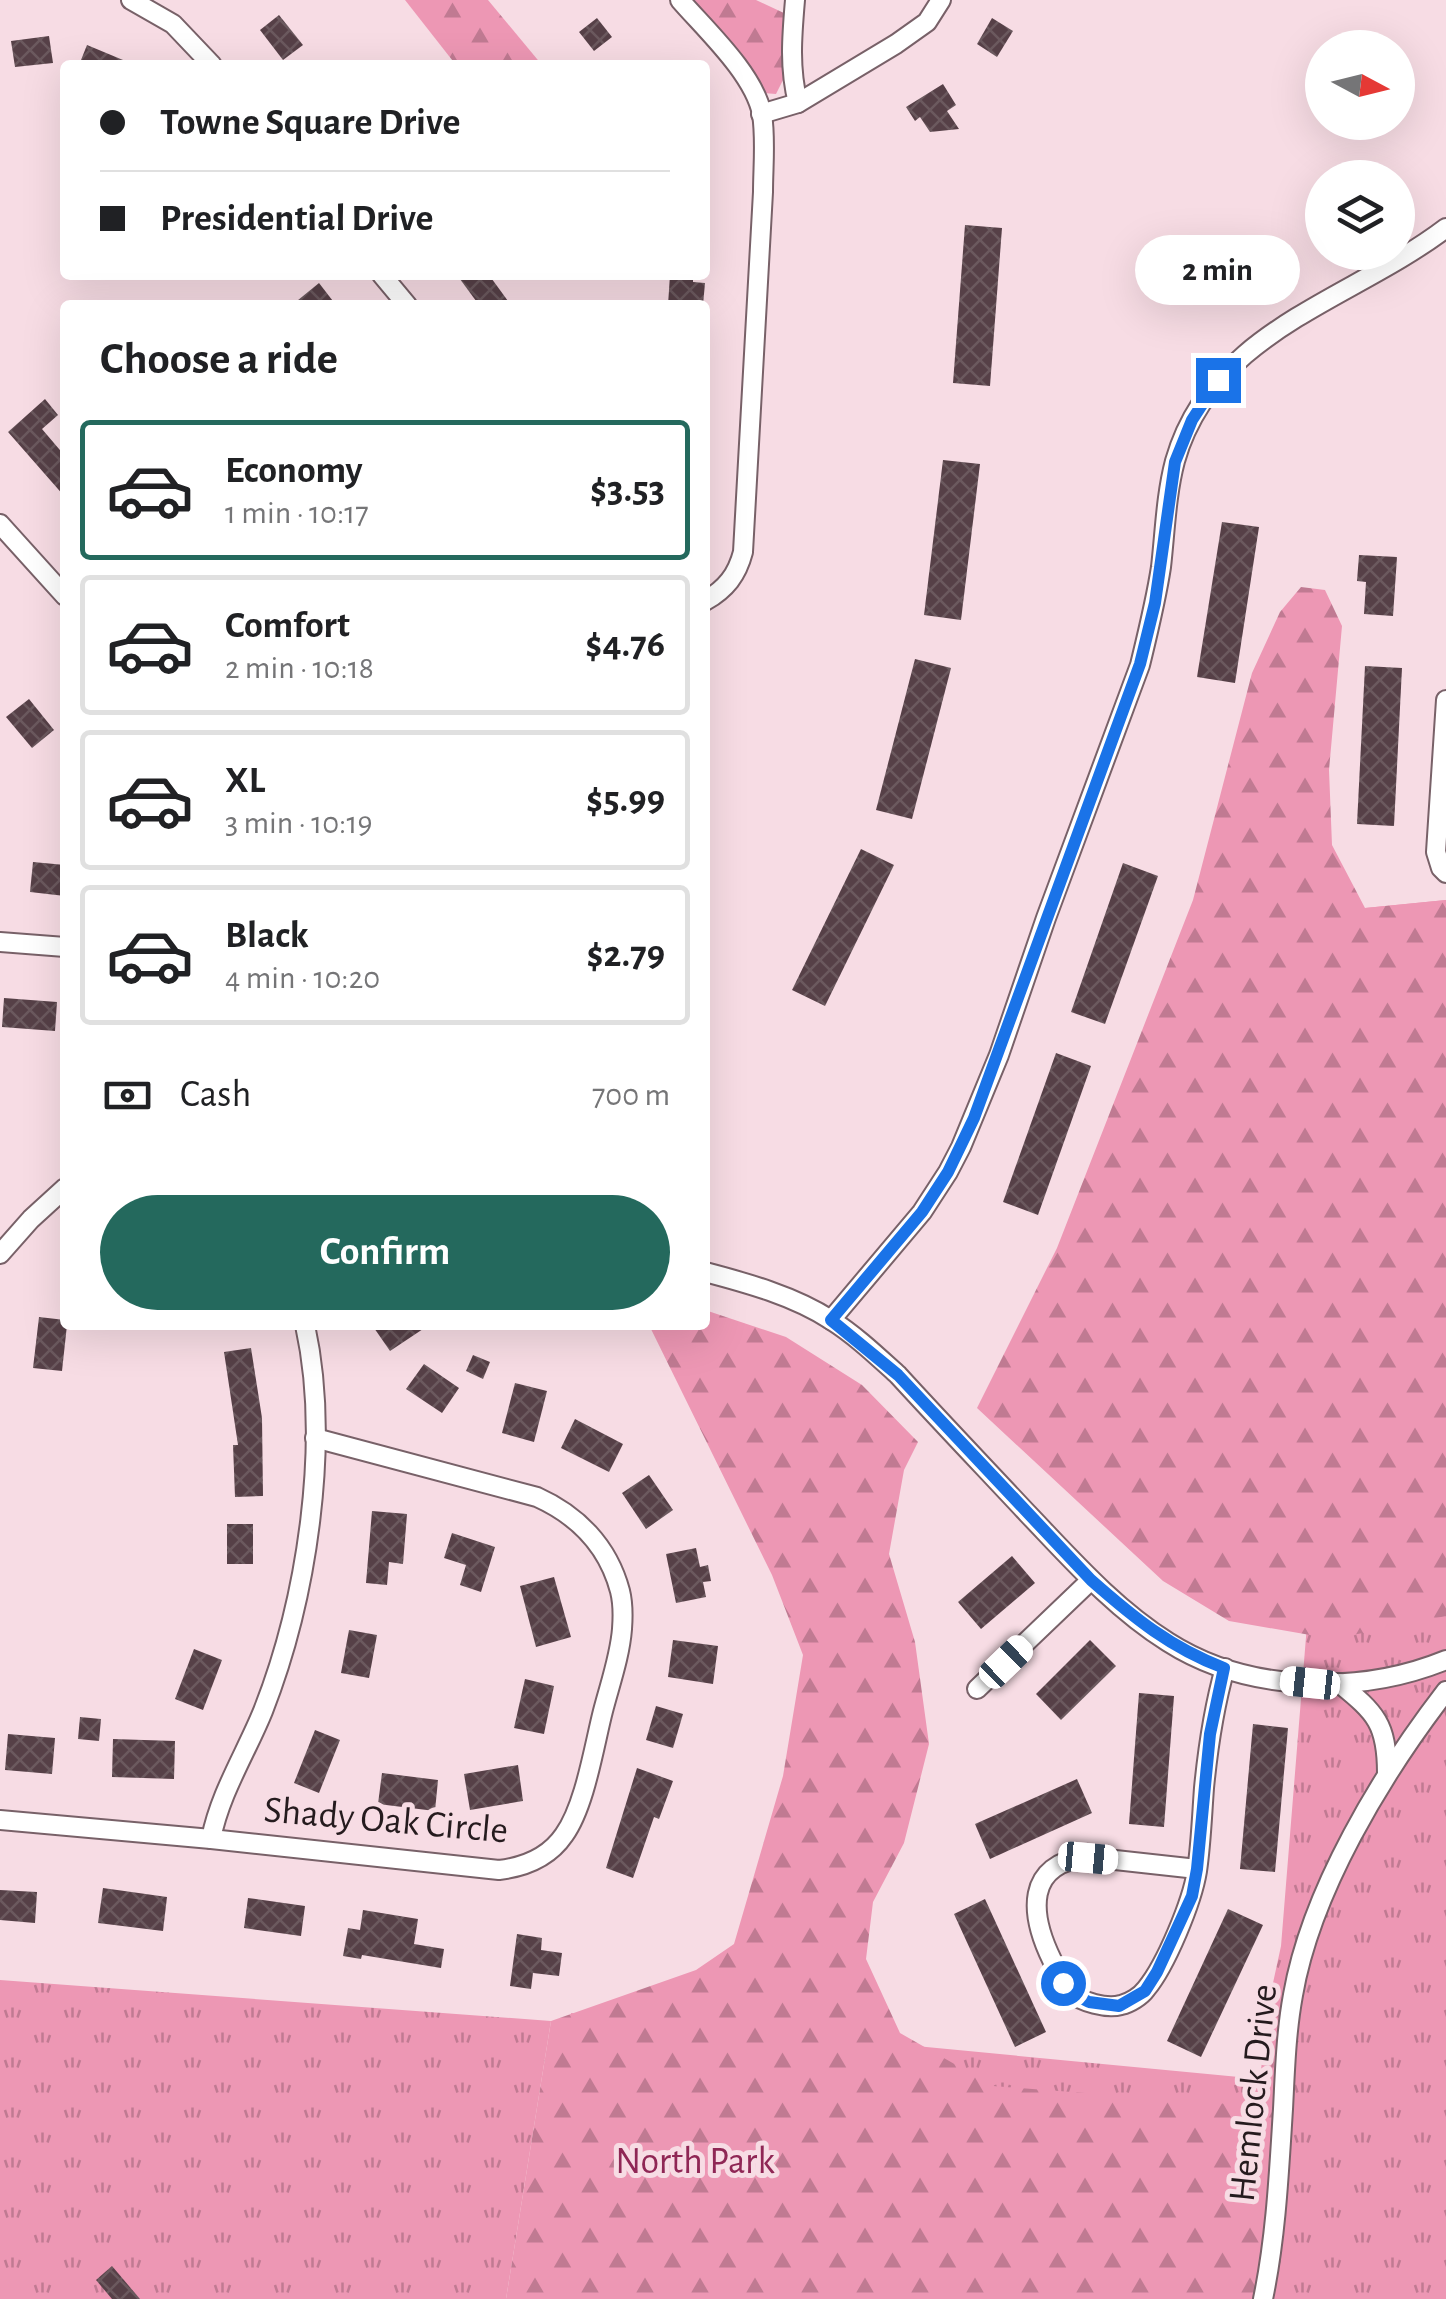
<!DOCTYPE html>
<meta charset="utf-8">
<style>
body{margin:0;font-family:"Alegreya Sans",sans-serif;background:#f2f2f2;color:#202124;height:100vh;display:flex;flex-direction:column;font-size:38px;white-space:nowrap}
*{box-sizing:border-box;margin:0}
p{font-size:32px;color:#757577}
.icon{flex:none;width:55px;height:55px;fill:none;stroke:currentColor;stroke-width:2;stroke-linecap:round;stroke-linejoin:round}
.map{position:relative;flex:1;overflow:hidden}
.panel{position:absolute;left:60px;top:300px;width:650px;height:1030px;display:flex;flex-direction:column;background:#fff;border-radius:10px;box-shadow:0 10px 40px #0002}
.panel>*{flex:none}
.banner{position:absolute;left:60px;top:60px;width:650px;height:220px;border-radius:10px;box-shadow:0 10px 40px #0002;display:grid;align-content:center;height:220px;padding:0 40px;background:#fff}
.needle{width:65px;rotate:97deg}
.buttons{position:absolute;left:1305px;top:30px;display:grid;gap:20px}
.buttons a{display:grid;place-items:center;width:110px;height:110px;border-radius:50%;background:#fff;box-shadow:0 10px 40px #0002;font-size:50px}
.end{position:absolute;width:45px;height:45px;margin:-22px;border:12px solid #1a73e8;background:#fff;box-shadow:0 0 0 5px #fff}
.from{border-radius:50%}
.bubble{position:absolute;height:70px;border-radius:35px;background:#fff;box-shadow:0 10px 40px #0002;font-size:32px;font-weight:600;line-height:70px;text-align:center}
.car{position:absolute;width:30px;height:60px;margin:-30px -15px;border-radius:12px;box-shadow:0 0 8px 2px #0007;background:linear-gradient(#fff 24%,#345 0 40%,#fff 0 76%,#345 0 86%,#fff 0)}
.banner b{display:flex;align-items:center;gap:35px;height:95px;font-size:38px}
.banner b+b{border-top:2px solid #e0e0e0}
.banner i{width:25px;height:25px;background:#202124}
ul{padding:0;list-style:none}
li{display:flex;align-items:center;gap:30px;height:140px;margin:0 20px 15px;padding:0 20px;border:5px solid #e0e0e0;border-radius:10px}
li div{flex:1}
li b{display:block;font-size:38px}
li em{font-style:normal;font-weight:600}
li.active{border-color:#24695d}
li>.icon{width:90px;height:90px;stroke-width:1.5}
h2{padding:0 40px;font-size:45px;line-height:120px}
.pay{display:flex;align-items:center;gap:25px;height:110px;padding:0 40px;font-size:38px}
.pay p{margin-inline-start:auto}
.primary-button{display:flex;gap:20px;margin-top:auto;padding:20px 40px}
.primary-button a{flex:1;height:115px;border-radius:60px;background:#24695d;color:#fff;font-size:40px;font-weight:600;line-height:115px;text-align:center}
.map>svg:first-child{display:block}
.grass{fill:url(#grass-tufts)}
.forest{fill:url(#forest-firs)}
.building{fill:url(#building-cross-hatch)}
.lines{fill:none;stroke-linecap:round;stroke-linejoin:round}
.minor-casing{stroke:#786168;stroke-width:22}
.minor{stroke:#fff;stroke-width:18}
.route{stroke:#1a73e8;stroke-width:12}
.labels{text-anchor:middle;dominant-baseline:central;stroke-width:10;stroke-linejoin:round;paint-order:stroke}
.street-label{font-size:38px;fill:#251b1e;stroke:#f7dce4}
.park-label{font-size:38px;fill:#8f2755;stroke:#f7dce4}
</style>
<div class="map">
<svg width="1446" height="2299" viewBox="0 0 1446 2299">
<defs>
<pattern id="grass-tufts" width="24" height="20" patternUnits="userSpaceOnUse" patternTransform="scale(2.5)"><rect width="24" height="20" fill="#ed97b4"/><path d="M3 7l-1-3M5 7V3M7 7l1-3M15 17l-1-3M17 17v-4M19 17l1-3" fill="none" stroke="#c07a92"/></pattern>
<pattern id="forest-firs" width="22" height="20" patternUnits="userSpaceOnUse" patternTransform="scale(2.5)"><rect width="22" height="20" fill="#ed97b4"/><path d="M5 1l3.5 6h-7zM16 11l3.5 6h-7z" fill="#c07a92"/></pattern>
<pattern id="building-cross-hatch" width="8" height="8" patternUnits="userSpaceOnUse" patternTransform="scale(2.5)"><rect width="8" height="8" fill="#564047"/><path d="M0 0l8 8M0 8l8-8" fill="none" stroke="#6b595e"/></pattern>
</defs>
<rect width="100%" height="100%" fill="#f7dce4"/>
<!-- grass -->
<g class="grass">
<polygon points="1446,900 1446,2299 523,2299 571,2013 1260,2079 1268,2006 1281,1946 1365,908"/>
<polygon points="0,1980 551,2021 506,2299 0,2299"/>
</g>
<!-- forest -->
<g class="forest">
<polygon points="405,0 488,0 542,65 456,65"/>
<polygon points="694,0 756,0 786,14 784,78 776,94 763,93 737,49"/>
<polygon points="1301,587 1325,590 1342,626 1329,770 1332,845 1365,908 1446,900 1446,1616 1333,1639 1229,1621 1163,1581 977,1408 1057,1248 1193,900 1252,673 1280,612"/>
<polygon points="705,1310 786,1337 862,1385 918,1442 904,1470 889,1554 915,1642 929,1744 904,1843 873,1902 866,1959 900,2033 993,2086 1283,2108 1263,2299 506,2299 551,2021 696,1970 734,1944 783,1776 803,1655 772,1575 649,1325 705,1325"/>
</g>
<!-- building -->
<g class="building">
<polygon points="279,15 303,45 283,60 260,30"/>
<polygon points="597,18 612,37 594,51 579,32"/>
<polygon points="992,18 1013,31 997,57 977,44"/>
<polygon points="49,36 53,63 15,67 11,41"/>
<polygon points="87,45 135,65 79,65"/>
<polygon points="943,84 956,105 947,111 959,129 930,132 920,117 915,121 906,107"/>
<polygon points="965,225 1002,228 990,386 953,383"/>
<polygon points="457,275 489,275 511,305 479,305"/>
<polygon points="670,275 693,275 693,282 705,283 703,305 668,305"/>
<polygon points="319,283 336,305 292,305"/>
<polygon points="45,399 58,415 42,429 65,456 65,497 8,432"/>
<polygon points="943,460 980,464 961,620 924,615"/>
<polygon points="1222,522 1259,527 1235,683 1197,677"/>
<polygon points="1359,555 1397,557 1393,616 1364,614 1366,582 1357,581"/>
<polygon points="915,659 951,668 912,819 876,810"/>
<polygon points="1365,666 1402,668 1394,826 1357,824"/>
<polygon points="29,699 54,730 32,748 6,717"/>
<polygon points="861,849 894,865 825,1006 792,990"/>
<polygon points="33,862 65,865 65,896 30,892"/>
<polygon points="1123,863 1158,876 1105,1024 1071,1012"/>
<polygon points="4,998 57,1002 55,1031 2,1027"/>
<polygon points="1056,1053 1091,1066 1038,1215 1003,1202"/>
<polygon points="39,1317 65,1320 65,1325 67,1325 62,1371 33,1368"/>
<polygon points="372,1325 429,1325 390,1351"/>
<polygon points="251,1348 262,1418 263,1496 235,1497 233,1445 238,1445 224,1352"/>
<polygon points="473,1355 490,1362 483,1379 466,1371"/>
<polygon points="424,1364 459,1388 442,1413 406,1389"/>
<polygon points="515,1383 547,1391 534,1442 502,1433"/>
<polygon points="575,1419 623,1444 609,1472 561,1448"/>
<polygon points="649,1475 673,1510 646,1529 622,1493"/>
<polygon points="372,1511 407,1514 403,1564 389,1562 387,1585 366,1583"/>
<rect x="227" y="1524" width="26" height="40"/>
<polygon points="452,1533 495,1547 481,1592 460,1585 466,1565 444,1558"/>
<polygon points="696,1548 700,1567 708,1565 711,1581 703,1582 706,1597 676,1603 666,1554"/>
<polygon points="1012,1556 1035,1583 981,1629 958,1602"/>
<polygon points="554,1577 571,1637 536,1647 520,1586"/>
<polygon points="349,1630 377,1635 369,1678 341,1673"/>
<polygon points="673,1640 718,1646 713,1684 668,1677"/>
<polygon points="1090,1640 1116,1666 1061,1720 1036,1694"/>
<polygon points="194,1649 222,1660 203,1710 175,1699"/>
<polygon points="525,1679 554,1686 544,1734 514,1728"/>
<polygon points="1139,1693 1174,1696 1164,1827 1129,1824"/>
<polygon points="656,1706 683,1714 673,1748 646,1740"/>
<polygon points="80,1717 101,1719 99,1741 78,1739"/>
<polygon points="1253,1724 1288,1728 1275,1872 1240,1869"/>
<polygon points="315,1730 340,1740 319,1793 294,1783"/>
<polygon points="8,1734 55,1738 52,1774 5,1770"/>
<polygon points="113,1739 175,1741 174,1779 112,1777"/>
<polygon points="518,1765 523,1801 470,1810 464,1774"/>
<polygon points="637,1768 673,1781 659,1819 654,1817 633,1878 606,1868"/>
<polygon points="382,1773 438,1780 435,1811 378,1804"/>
<polygon points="1077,1779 1092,1813 990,1859 975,1824"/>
<polygon points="103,1888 167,1897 163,1931 98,1923"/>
<polygon points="0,1890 37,1892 35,1923 0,1920"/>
<polygon points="248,1898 305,1906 301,1936 244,1928"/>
<polygon points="985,1899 1046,2032 1015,2047 954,1914"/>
<polygon points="1228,1909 1263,1925 1201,2057 1167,2041"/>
<polygon points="363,1910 418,1919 414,1944 444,1949 441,1968 362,1955 361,1959 343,1956 348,1928 360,1930"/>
<polygon points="517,1934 542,1938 541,1950 562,1953 559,1976 533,1973 531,1989 510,1986"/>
<polygon points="112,2266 140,2299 112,2299 96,2280"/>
</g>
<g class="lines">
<defs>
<g id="minor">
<polyline points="131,0 173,24 212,65"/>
<path d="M680 0C706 30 754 74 762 114 766 139 763 167 763 192L743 552C737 575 726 589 705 601"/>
<path d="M795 0C792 35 789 68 798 103"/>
<polyline points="761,114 798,103 896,44 927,22 941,0"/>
<polyline points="382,275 407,305"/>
<polyline points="0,524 65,596"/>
<polyline points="1446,700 1436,852 1441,868 1446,873"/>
<polyline points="0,942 65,947"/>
<polyline points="0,1254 31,1219 65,1188"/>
<path d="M705 1272C747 1283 794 1296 831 1320 855 1335 877 1356 898 1375 941 1422 985 1468 1028 1514 1072 1560 1114 1608 1168 1642 1248 1693 1360 1695 1446 1660"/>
<path d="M831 1320 922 1212 948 1172 961 1147 999 1055 1046 918 1140 665C1148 632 1156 600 1161 567 1165 532 1166 495 1175 461 1212 330 1350 301 1446 228"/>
<path d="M1339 1683C1376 1713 1387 1724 1387 1773"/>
<polyline points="977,1689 1091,1580"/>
<path d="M0 1820 211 1839 499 1870C524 1867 549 1857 564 1835 585 1806 594 1746 603 1711 610 1684 620 1656 622 1629 623 1616 623 1603 620 1591 608 1546 577 1515 537 1497L315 1438"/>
<path d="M211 1839C220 1793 246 1753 263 1711 307 1599 331 1443 305 1325"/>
<path d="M1197 1869 1088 1857C1024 1863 1030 1915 1052 1960 1057 1970 1062 1985 1071 1993 1082 2002 1106 2009 1121 2005 1130 2003 1141 1996 1146 1989 1166 1965 1192 1902 1197 1871 1201 1844 1202 1815 1204 1788 1208 1747 1214 1707 1225 1668"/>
<path d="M1263 2299C1276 2237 1279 2172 1283 2109 1285 2071 1286 2033 1293 1995 1311 1891 1382 1774 1446 1691"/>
</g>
</defs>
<!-- minor casing -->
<use href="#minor" class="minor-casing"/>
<!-- minor -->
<use href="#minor" class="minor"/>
</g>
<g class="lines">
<!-- route -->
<path class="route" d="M1063 1983 1071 1993 1089 2002 1119 2006 1145 1991 1157 1972 1192 1896 1197 1869 1210 1734 1224 1668C1171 1648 1134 1618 1091 1580L898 1375 831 1320 922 1212 948 1172 974 1118 1140 664 1155 603 1175 462 1192 420 1218 380"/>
</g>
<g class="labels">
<!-- street labels -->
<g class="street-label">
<text transform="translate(386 1821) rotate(5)">Shady Oak Circle</text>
<text transform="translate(1254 2093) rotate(-84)">Hemlock Drive</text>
</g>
<!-- park labels -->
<g class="park-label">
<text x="695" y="2162">North Park</text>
</g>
</g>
</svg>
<div class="buttons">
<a><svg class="needle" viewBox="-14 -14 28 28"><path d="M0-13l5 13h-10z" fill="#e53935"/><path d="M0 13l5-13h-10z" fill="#757577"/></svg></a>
<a><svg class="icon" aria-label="layers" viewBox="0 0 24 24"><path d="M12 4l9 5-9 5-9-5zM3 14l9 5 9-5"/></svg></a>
</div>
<i class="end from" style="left:1063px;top:1983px"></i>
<i class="end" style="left:1218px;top:380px"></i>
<div class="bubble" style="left:1135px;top:235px;width:165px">2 min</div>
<i class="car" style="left:1006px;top:1662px;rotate:46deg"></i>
<i class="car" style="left:1310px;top:1683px;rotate:276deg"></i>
<i class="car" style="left:1088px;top:1858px;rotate:95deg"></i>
<div class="banner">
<b><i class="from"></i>Towne Square Drive</b>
<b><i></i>Presidential Drive</b>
</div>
<section class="panel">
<h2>Choose a ride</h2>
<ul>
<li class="active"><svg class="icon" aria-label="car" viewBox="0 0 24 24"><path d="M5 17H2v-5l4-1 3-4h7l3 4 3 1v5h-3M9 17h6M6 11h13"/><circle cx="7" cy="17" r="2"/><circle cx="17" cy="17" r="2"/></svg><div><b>Economy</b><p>1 min · 10:17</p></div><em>$3.53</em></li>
<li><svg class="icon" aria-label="car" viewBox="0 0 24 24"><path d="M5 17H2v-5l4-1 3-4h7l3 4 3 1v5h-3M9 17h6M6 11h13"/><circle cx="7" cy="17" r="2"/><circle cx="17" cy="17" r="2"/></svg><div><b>Comfort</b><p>2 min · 10:18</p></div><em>$4.76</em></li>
<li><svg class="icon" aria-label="car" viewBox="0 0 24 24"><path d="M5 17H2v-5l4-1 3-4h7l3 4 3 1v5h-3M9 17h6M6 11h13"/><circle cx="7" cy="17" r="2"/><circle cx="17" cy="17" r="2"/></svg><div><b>XL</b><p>3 min · 10:19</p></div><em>$5.99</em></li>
<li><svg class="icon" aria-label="car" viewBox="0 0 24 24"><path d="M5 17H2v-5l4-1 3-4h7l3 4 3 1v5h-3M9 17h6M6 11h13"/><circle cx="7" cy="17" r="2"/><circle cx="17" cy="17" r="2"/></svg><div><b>Black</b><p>4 min · 10:20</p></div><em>$2.79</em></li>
</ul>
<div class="pay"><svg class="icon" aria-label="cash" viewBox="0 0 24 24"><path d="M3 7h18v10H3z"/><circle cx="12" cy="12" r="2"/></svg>Cash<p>700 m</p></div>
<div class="primary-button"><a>Confirm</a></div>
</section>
</div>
